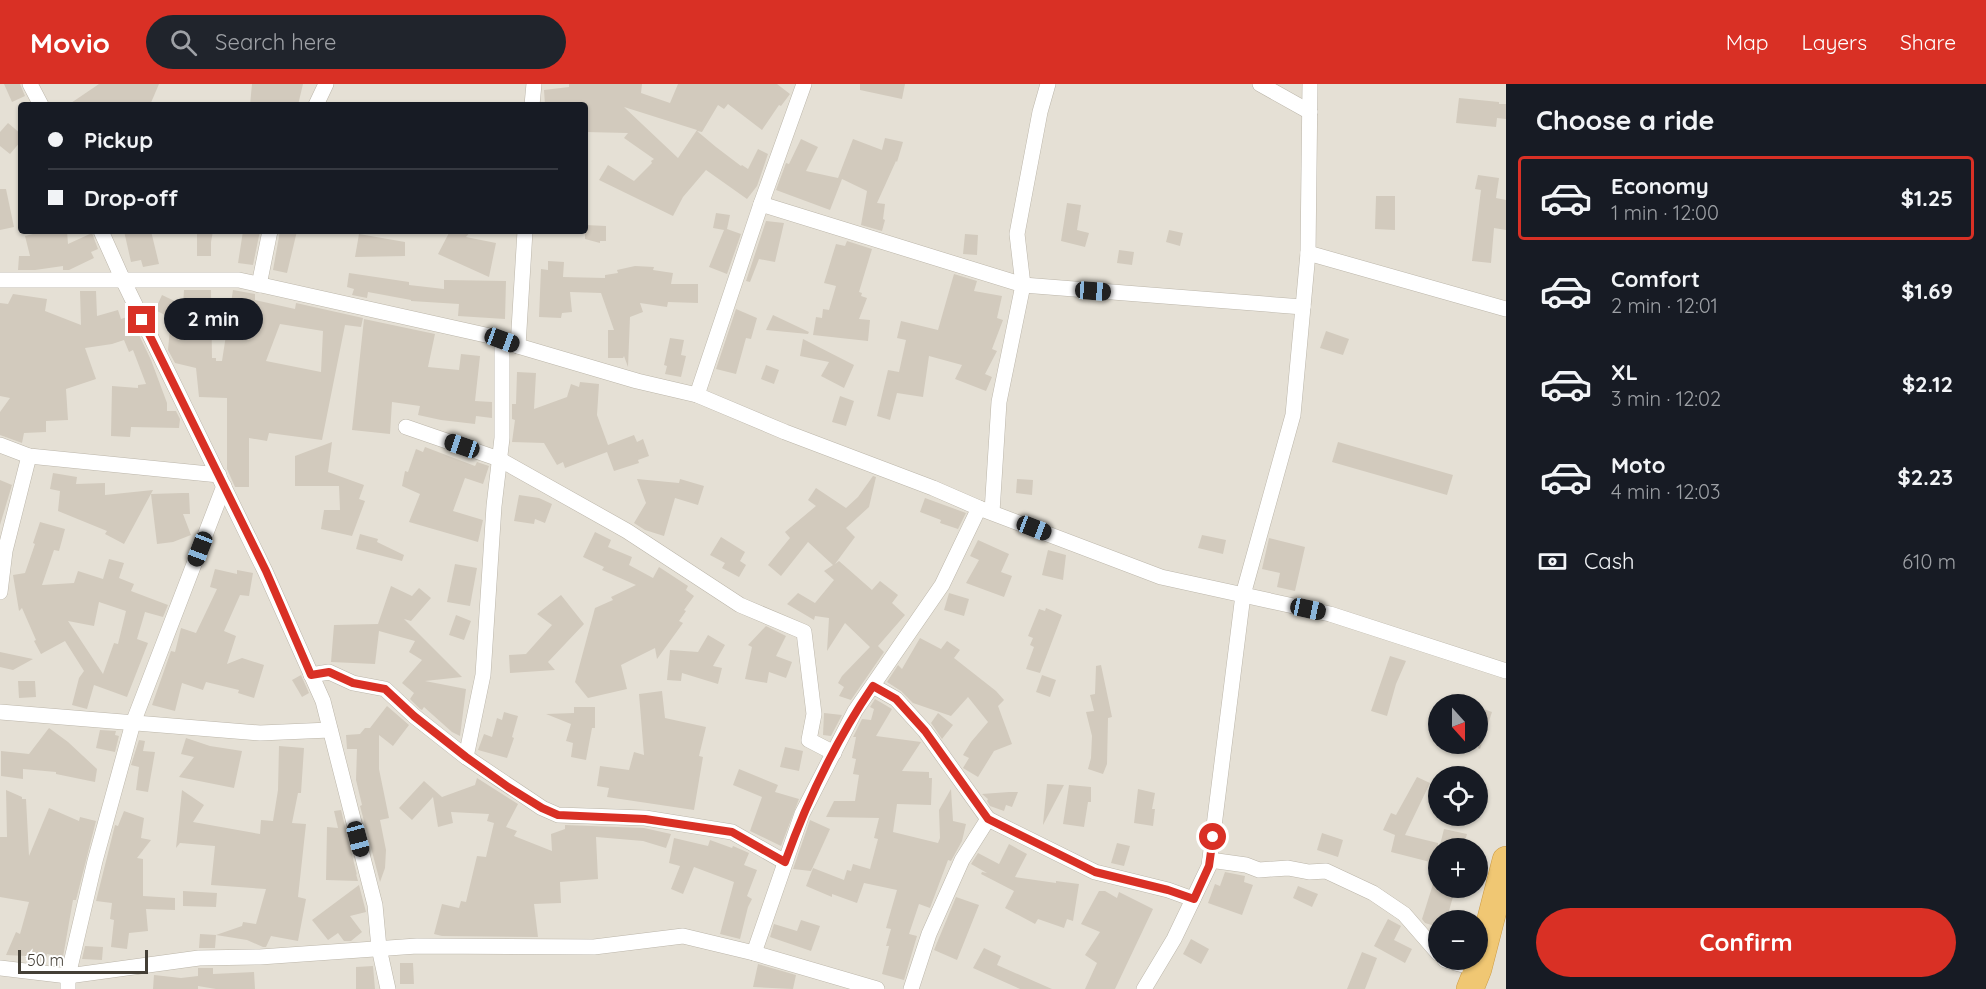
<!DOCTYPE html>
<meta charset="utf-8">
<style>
body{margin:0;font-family:Quicksand,sans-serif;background:#20242c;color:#f1f3f6;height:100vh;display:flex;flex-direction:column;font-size:22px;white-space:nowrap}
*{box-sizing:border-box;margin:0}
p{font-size:20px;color:#9ea1a6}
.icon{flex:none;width:33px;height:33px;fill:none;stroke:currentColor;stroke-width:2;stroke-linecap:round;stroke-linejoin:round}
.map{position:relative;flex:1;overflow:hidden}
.details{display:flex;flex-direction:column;background:#171b24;width:480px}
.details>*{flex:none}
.banner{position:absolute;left:18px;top:18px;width:570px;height:132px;border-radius:6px;box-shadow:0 2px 4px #0004;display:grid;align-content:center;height:132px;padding:0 30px;background:#171b24}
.needle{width:39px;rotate:159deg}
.buttons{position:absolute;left:1428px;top:610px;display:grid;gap:12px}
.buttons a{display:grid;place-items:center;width:60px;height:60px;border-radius:50%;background:#171b24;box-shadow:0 2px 4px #0004;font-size:30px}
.scale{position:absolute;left:18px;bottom:15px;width:130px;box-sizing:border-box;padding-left:6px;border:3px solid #443f36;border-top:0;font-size:16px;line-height:21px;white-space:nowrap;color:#443f36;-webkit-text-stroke:4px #fff;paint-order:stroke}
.end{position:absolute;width:27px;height:27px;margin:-14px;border:8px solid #d93025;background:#fff;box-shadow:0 0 0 3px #fff}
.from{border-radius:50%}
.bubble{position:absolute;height:42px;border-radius:21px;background:#171b24;box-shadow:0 2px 4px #0004;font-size:20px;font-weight:700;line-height:42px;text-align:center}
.car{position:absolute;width:18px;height:36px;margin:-18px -9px;border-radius:8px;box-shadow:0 0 4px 2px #0007;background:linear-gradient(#222 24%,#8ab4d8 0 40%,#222 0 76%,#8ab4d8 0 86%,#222 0)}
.banner b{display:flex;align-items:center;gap:21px;height:57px;font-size:22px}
.banner b+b{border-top:2px solid #363941}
.banner i{width:15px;height:15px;background:#f1f3f6}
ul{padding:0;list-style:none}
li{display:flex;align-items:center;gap:18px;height:84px;margin:0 12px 9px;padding:0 18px;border:3px solid transparent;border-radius:6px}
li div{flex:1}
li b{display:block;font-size:22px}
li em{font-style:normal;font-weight:700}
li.current{border-color:#d93025}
li>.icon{width:54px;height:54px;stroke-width:1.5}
h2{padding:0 30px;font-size:27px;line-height:72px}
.pay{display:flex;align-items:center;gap:15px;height:66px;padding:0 30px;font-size:22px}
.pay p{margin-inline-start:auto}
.cta{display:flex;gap:12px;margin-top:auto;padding:12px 30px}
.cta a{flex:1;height:69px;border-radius:36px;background:#d93025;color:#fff;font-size:24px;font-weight:700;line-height:69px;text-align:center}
header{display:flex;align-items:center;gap:36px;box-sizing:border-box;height:84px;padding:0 30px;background:#d93025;color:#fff}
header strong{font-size:28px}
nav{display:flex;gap:33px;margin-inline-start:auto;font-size:21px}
.search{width:420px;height:54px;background:#20242c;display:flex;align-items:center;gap:15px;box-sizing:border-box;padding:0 21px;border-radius:33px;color:#9ea1a6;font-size:22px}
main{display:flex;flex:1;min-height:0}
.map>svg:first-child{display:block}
.residential{fill:#e5e0d5;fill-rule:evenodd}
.building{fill:#d2cabd;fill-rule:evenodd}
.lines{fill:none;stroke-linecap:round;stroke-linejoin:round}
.street-casing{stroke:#bcb6aa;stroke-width:16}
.highway-casing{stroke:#ce9c44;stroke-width:28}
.street{stroke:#fff;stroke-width:15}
.highway{stroke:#f0c773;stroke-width:27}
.route{stroke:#d93025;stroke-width:8}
</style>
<header>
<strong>Movio</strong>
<div class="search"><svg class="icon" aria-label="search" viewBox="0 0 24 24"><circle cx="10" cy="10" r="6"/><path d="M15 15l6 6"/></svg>Search here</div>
<nav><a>Map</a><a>Layers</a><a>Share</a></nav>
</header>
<main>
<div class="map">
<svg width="1506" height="905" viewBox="0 0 1506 905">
<rect width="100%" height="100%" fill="#f2eee7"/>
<!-- residential -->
<path class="residential" d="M0 0H1506V905H0ZM21 21H585V147H21ZM1438 621H1478V660H1438ZM1438 693H1478V732H1438ZM1438 765H1478V804H1438ZM1438 837H1478V876H1438Z"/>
<!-- building -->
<g class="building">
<polygon points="4,0 20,0 25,12 12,18"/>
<polygon points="99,0 159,0 150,21 68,21"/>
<polygon points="252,0 303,0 298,21 250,21"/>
<path d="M569 0H642L641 9 670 19 678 0H777L790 10 781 22 779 21 762 46 728 20 724 25 718 21 702 48 697 47 716 63 741 82 742 81 748 85 758 65 768 70 757 102 747 115 706 86 683 113 673 132 599 96 608 81 634 97 652 79 651 77 654 75 624 54 628 49 585 48V20L545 21 544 6 569 3ZM624 23 697 46 678 74Z"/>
<polygon points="860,0 905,0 902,15 860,6"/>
<polygon points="1459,14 1499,18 1499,20 1506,20 1506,35 1497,34 1496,43 1456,39"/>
<polygon points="8,39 21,50 21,57 10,70 0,62 0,48"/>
<polygon points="885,54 903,58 897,78 896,77 877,119 885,120 883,135 885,136 882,147 861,141 867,107 842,95 830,126 776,106 786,79 789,80 801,55 818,63 806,87 838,94 853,55 882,66"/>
<polygon points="1478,91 1499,94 1496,114 1506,116 1506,146 1494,144 1491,179 1472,177 1481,106 1475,105"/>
<polygon points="0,105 6,105 14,143 0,146"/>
<polygon points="1376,112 1395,112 1395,146 1375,145"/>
<polygon points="1067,119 1081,121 1077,146 1089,149 1085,163 1061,157"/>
<polygon points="716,129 730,131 727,145 741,150 727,190 709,183 724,146 713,144"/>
<polygon points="766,137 784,139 775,178 759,175 750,198 746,197"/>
<polygon points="585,141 606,142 606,157 600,157 600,159 585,155"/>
<polygon points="1169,146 1183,149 1180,162 1166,158"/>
<polygon points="45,147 67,147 68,160 92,149 98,165 91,168 94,174 69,186 63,186 63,182 35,186 18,186 19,172 30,172 25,152"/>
<polygon points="124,147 151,147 159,180 143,183 141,176 131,178"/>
<polygon points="197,147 213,147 211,158 211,172 197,172"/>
<polygon points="243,147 260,147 253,181 238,179"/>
<polygon points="280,147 297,147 287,189 273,186"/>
<polygon points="450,147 471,147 466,153 496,159 489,193 438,170"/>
<polygon points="359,150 405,158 405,172 355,173"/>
<polygon points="965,150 978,151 977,171 963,170"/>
<polygon points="847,157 872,165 859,208 862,209 861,212 867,214 859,235 870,236 868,257 813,251 816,233 822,234 823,225 829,226 836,202 824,199 836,160 845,162"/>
<polygon points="1119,166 1134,168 1132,181 1117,179"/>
<polygon points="548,177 564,178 563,193 605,194 605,191 618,189 617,186 635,182 654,183 653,186 673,189 671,200 698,200 698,219 668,218 667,223 640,219 643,228 630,233 628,283 624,272 623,274 608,274 608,246 614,246 601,209 570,208 572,228 562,229 561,234 539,233 541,185 548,186"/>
<polygon points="349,189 409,198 409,201 444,205 444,196 506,197 505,235 458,232 459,220 411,217 411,216 368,208 367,214 352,211 354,205 347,203"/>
<polygon points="954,190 977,197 974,207 1002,212 997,234 1003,236 992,265 997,267 985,290 992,293 986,307 955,295 962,281 929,272 923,313 897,309 890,336 877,332 888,286 899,288 906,256 897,254 901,237 938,246"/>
<path d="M184 206H211L212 274H216V277H222L233 206 255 210V216L295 225 296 219 363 234 361 243 345 241 322 356 269 349 267 357 249 354V403H235L227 385V314L199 313 196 284 175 279 168 266 171 234 155 226 162 211 183 221ZM280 240 323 247 321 288 266 277Z"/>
<polygon points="80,207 96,207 97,232 118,226 121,235 130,232 151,276 167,319 167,327 176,327 180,335 179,344 131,343 130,353 111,352 112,302 138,304 138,301 146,300 133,266 129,268 124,256 112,260 85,264 96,295 66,305 68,336 46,337 46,348 24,349 22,359 0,351 0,328 10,314 0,312 0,219 8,220 13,210 47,215 45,227 81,241"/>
<polygon points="736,225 757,234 751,255 746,254 736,290 716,285"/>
<polygon points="773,231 809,248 808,250 766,246"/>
<polygon points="364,235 435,250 428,283 459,286 461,270 480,272 475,317 492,318 492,334 476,332 475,340 441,336 418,331 420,322 392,318 390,350 352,346"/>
<polygon points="1326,247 1349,255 1343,271 1320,264"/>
<polygon points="670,254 684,256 681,271 686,272 681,293 665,290 667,282 664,281"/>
<polygon points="803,255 854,281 844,304 821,292 829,278 800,272"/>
<polygon points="766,281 779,286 774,300 761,295"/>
<polygon points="517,288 536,289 534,325 567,313 571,300 579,303 580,298 599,300 597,331 608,361 634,351 637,358 643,355 649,372 638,376 639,379 614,387 607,368 565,384 563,378 557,381 544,359 512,358 515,336 512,335 512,320 516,320"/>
<polygon points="840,312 854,317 846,342 832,338"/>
<polygon points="332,358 328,388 364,401 359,415 365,417 352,452 321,445 324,426 340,426 339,402 295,402 295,372"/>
<polygon points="1338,358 1453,391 1447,411 1332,378"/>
<polygon points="425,363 475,382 477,378 489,382 483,400 465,394 453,427 483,436 478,458 409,438 420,410 402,402 405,387 408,388 416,365 423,368"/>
<polygon points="53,389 77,393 76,400 105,399 105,411 153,406 124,460 105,450 107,447 58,427 60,407 50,405"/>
<polygon points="873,392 876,393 869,423 846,444 855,453 835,480 839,477 872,506 880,497 898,511 892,519 905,531 878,562 884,568 851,616 839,612 844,603 838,599 842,592 870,563 845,539 827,567 829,534 815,532 814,536 787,520 798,509 815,519 834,496 824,487 833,481 808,458 781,492 768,481 790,454 785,448 816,422 808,416 816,404 846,424 858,413"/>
<polygon points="637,395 679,399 680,395 704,402 698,421 675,414 664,452 645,446 634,439 646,419"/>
<polygon points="1017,395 1033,396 1032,411 1016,409"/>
<polygon points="0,396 12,401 0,441"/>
<polygon points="182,409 189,409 190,430 183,430 191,451 173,458 157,460 151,410"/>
<polygon points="519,411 539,414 552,420 545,439 535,435 534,440 514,437"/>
<polygon points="925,414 966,429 958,445 940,439 941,436 920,428"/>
<path d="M40 438 65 445 59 467 54 466 42 501 74 499 78 487 103 495 109 475 124 479 119 494 134 500 131 507 168 521 163 533 145 528 137 555 148 559 127 613 94 601 87 625 72 621 79 594 84 587 65 557 41 570 34 557 36 556 22 524 19 527 13 491 25 489 35 460 33 459ZM99 518 126 527 118 560 114 559 103 590 68 537 94 542Z"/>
<polygon points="595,448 611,456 608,463 632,473 629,481 653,494 659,483 688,502 686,506 694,512 684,526 686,527 679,537 683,539 657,575 655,564 621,581 627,605 588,614 575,598 595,524 613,516 611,513 636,501 602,486 604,483 583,473"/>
<polygon points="360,450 378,455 377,458 404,471 402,477 356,465"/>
<polygon points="1202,451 1226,456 1223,470 1198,464"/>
<polygon points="721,453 745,468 740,477 746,481 739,493 722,484 725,479 710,471"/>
<polygon points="1269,454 1305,463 1295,507 1277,503 1280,489 1262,485"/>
<polygon points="978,456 1009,470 1001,488 1012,492 1004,513 966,499 979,476 970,472"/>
<polygon points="1048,466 1066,471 1063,496 1042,491"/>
<polygon points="455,480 477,484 470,522 447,518"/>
<polygon points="215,485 237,490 237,486 253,489 249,512 240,511 224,547 236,552 227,580 242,574 264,581 254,614 238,609 239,606 206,598 203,606 182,599 175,627 152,621 171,567 175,568 181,544 196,549 217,505 210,503"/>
<polygon points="391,502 412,512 419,504 431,514 411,537 404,535 462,593 425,597 466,605 460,652 452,648 424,623 422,626 420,625 410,615 414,609 402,599 422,576 409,568 415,557 379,547 375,580 331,578 334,541 378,540"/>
<polygon points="949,509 969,515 964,532 944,526"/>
<polygon points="561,511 584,540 548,578 555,586 510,589 509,571 526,570 552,541 537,530"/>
<polygon points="1046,524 1062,531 1040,589 1026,585 1034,563 1030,561 1033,554 1028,552 1039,525 1045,527"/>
<polygon points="456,531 471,537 464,556 449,551"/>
<polygon points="766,542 786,552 776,572 792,578 786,594 769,588 767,599 745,595 752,563 748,561"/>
<polygon points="708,551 725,561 713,582 722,584 718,600 682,589 681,597 667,596 670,566 698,568"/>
<polygon points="920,554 941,565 947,557 960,566 954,574 996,607 1004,616 998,622 1012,660 994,667 978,693 963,684 969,674 963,671 971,658 988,638 968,613 951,632 913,619 901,607 887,598 898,581 902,585"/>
<polygon points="0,568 33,575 13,586 0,583"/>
<polygon points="1390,572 1406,577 1396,600 1387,632 1371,627"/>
<polygon points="1101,581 1112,633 1108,634 1107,680 1103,690 1088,685 1091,674 1092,652 1086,628 1094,627 1090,611 1095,610 1096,582"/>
<polygon points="301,591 309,609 302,613 292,596"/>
<polygon points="1042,591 1056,596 1050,613 1036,608"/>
<polygon points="18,597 35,597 36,613 19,614"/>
<polygon points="662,607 665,634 706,643 699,672 703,673 694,726 607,713 609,704 597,702 600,682 629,686 634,668 644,671 639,610"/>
<polygon points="875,615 892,625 876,652 921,658 902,687 929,688 929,694 932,694 931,721 897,720 893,748 938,759 940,754 939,726 951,705 953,737 966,740 962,757 951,777 948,776 930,824 919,820 909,850 917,852 904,896 882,890 889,862 886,862 891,845 886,844 897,806 864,799 857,819 832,810 832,813 806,802 813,784 844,796 847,786 851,787 853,780 870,785 878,755 874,754 879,734 826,733 834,717 855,717 859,691 853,690 856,675 852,674 856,653 853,653 862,635 871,636 874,625 870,623"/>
<polygon points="387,622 409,641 393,662 379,651 379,685 389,734 380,736 386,766 385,784 380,798 360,722 362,721 356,696 357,665 347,665 346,651 360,650 365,644 370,644"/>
<polygon points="574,623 595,623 595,644 592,644 586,676 571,673 573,659 566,657 571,640 546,630 574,629"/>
<polygon points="1478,623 1492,628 1480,665 1478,664"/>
<polygon points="504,628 518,632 512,653 514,654 507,674 478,666 484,650 492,653 497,634 502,636"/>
<polygon points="824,629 842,631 831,652 823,651"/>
<polygon points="938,629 953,641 942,655 931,639"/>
<polygon points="49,644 68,658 97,685 95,698 56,690 56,688 23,685 23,695 1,692 1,667 29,670"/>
<polygon points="100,646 116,647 115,651 119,652 115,668 96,664"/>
<polygon points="186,654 210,662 242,667 234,704 179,693 194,673 181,670"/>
<polygon points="139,656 145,657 143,667 155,668 148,708 136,706 139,683 131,681"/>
<polygon points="279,662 304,664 301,709 298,709 292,739 306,740 298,813 306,815 298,857 271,852 266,863 263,863 247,856 216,851 242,842 243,838 256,840 266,805 211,801 215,762 180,759 176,764 182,706 204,721 193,738 260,750 261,736 273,737 278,706"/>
<polygon points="785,663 803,667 799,687 780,683"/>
<polygon points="739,685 778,701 775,708 799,715 781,762 750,747 762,713 733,701"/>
<polygon points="1417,693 1430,699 1405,751 1438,759 1438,780 1391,768 1395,751 1383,746 1391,729 1396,731"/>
<polygon points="477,694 518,720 506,743 517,747 514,752 552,767 551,750 565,745 565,741 644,744 671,750 666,764 643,757 596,753 598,795 560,798 561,819 534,820 538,853 442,852 434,850 442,820 459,824 461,817 466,818 477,772 486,773 494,739 487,737 489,730 451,728 453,739 438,743 433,713 412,736 399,724 424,697 442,713 475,701"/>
<polygon points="1047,700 1064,701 1043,741 1043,740"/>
<polygon points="1069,701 1091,703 1091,718 1088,718 1084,743 1063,740"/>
<polygon points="1138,705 1155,709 1152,725 1155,725 1153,742 1134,739"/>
<polygon points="6,706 22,713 22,715 26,715 29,772 49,724 79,737 80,733 96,737 76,816 73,816 63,873 47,870 46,873 6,871 16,848 20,850 29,818 0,813 0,753 7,753"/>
<polygon points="1009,708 1018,708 1012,723 1006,721 1004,727 990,722 987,717 988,715 982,710"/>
<polygon points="341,726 357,791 356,790 358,797 326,796 327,743 338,744 334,727"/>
<polygon points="124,727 144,734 141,754 151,756 137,774 143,775 143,812 175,814 175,826 146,825 148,847 129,849 127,865 111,863 114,836 110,835 112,819 96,817 115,741 118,742"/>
<polygon points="810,736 830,745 811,787 793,785"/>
<polygon points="1444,745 1467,750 1463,765 1439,765"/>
<polygon points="1322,749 1343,756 1338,773 1317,766"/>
<polygon points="674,754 708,762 710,756 732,764 733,762 749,769 744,781 757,786 747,812 752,815 748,823 740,855 720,850 734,798 694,783 683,810 671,805 680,782 669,779"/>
<polygon points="1117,759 1130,762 1124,782 1111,779"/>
<polygon points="1009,760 1027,770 1015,793 1056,799 1056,797 1079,800 1073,837 1067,835 1064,844 1038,835 1035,840 1005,824 1014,807 981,790 982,788 987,789 971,780 978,769 999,780"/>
<polygon points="1225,788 1245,792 1244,798 1253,801 1242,831 1208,819 1215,800 1220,802"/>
<polygon points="1433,800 1438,802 1438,804 1455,806 1446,837 1438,837 1438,843 1425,839 1422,835"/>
<polygon points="359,801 366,828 350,832 362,848 351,857 344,857 338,849 328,856 312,836"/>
<polygon points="1298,802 1318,810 1312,823 1293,814"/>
<polygon points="183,807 217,809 216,823 183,822"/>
<polygon points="1099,807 1105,807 1117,814 1119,808 1153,825 1115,905 1085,905 1097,879 1085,871 1100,848 1081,840"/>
<polygon points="956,813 979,821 957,876 934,866"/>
<polygon points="1388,835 1401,842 1394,856 1412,865 1405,879 1374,862"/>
<polygon points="801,836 820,842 811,867 770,853 774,840 797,847"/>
<polygon points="200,850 216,851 215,864 199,864"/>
<polygon points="1191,855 1209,865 1201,880 1183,870"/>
<polygon points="85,862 103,863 102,876 82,875"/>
<polygon points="984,864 1001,872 997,881 1052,905 1020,905 973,884"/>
<polygon points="1362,868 1377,874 1365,905 1347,905"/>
<polygon points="400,879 413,879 414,900 400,900"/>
<polygon points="758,880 796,891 793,905 753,903"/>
<polygon points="373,882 375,905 356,905 356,883"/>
<polygon points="198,884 213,884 213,890 254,888 255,905 216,905 198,902 198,905 153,905 154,891 181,894 198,892"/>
</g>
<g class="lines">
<defs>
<g id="street">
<polyline points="30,0 41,21"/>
<polyline points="1260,0 1310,28"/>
<polyline points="316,21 326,0"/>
<polyline points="532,21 534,0"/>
<polyline points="761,120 1023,201 1303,223"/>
<polyline points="101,147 123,196 265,487 323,617 375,821 379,864 388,905"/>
<polyline points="1308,169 1506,225"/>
<polyline points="0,196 239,196 490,252 518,262 637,297 697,311 785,348 933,404 979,424 1161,493 1330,530 1506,587"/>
<polyline points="259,201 270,147"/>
<polyline points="518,262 525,147"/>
<polyline points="697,311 761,120 804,0"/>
<polyline points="406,343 499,375 627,447 740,521 804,548 814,630 809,656 834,669"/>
<polyline points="0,361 29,372 219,391"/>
<polyline points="992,428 999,318 1023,201 1017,150 1040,28 1048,0"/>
<polyline points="0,508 5,467 29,372"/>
<polyline points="311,591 329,588 353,599 385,605 414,632 466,673 542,724 558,731 645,734 732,748 785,778"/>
<polyline points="873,602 896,615 925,647 988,735 962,776 929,850 911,905"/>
<polyline points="0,628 260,649 330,646"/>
<polyline points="466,673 483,591 494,422 502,354 502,257"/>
<polyline points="988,735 1095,788 1168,806 1193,815"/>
<polyline points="1210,776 1246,781 1259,786 1288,784 1309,788 1326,787 1373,809 1404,830 1438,869"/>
<polyline points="754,869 802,730 855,627 942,501 979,424"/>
<polyline points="1445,876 1478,885"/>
<polyline points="0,884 68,892 199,874 260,873 417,862 594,863 683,852 754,869 877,905"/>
<polyline points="68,905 68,892 95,777 133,639 224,402"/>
<polyline points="1144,905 1174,855 1209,782 1243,511 1293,331 1308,169 1310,0"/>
</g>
<polyline id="highway" points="1470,905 1478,885 1506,776"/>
</defs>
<!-- street casing -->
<use href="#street" class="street-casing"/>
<!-- highway casing -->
<use href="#highway" class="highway-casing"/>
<!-- street -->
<use href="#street" class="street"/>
<!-- highway -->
<use href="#highway" class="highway"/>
</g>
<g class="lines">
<!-- route -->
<path class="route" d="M142 236 266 487 311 591 329 588 353 599 385 605 414 632 466 673 508 703 542 724 558 731 645 735 732 748 785 778C807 717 836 656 873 602L896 615 925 647 988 735 1095 788 1168 806 1194 815 1209 782 1213 753"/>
</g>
</svg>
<div class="buttons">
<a><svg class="needle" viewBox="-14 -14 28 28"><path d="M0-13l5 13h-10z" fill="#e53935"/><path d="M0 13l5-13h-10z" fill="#9ea1a6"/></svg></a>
<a><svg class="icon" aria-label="locate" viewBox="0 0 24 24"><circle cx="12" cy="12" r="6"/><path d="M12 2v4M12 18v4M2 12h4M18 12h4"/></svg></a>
<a>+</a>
<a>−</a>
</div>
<div class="scale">50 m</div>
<i class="end from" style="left:1213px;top:753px"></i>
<i class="end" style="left:142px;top:236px"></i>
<div class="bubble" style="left:164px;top:214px;width:99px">2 min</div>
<i class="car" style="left:1093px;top:207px;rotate:94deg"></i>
<i class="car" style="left:502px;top:256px;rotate:110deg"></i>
<i class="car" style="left:462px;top:362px;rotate:289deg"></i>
<i class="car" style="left:1034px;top:444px;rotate:111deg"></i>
<i class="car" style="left:200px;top:465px;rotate:201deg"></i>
<i class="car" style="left:1308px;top:525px;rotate:102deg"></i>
<i class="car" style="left:358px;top:755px;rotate:165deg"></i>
<div class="banner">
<b><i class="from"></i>Pickup</b>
<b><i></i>Drop-off</b>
</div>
</div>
<section class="details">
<h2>Choose a ride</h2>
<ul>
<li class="current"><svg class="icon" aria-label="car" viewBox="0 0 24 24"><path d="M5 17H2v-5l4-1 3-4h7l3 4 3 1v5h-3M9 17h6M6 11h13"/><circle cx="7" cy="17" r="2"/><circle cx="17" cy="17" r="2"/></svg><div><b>Economy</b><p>1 min · 12:00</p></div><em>$1.25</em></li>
<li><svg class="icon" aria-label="car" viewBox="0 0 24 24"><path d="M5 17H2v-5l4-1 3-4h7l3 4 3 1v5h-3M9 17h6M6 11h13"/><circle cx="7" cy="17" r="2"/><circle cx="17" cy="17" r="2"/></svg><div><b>Comfort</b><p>2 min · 12:01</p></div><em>$1.69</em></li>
<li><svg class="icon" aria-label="car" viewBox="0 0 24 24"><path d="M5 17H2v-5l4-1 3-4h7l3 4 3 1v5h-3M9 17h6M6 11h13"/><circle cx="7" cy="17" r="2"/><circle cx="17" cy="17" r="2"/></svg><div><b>XL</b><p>3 min · 12:02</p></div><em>$2.12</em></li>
<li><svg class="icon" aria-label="car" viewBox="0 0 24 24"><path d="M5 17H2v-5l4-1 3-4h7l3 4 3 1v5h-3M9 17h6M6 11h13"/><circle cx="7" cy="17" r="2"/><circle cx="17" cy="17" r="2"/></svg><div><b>Moto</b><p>4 min · 12:03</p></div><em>$2.23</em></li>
</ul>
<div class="pay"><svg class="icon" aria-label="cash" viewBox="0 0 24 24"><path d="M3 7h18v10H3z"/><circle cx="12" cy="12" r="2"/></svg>Cash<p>610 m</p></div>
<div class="cta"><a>Confirm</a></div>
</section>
</main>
